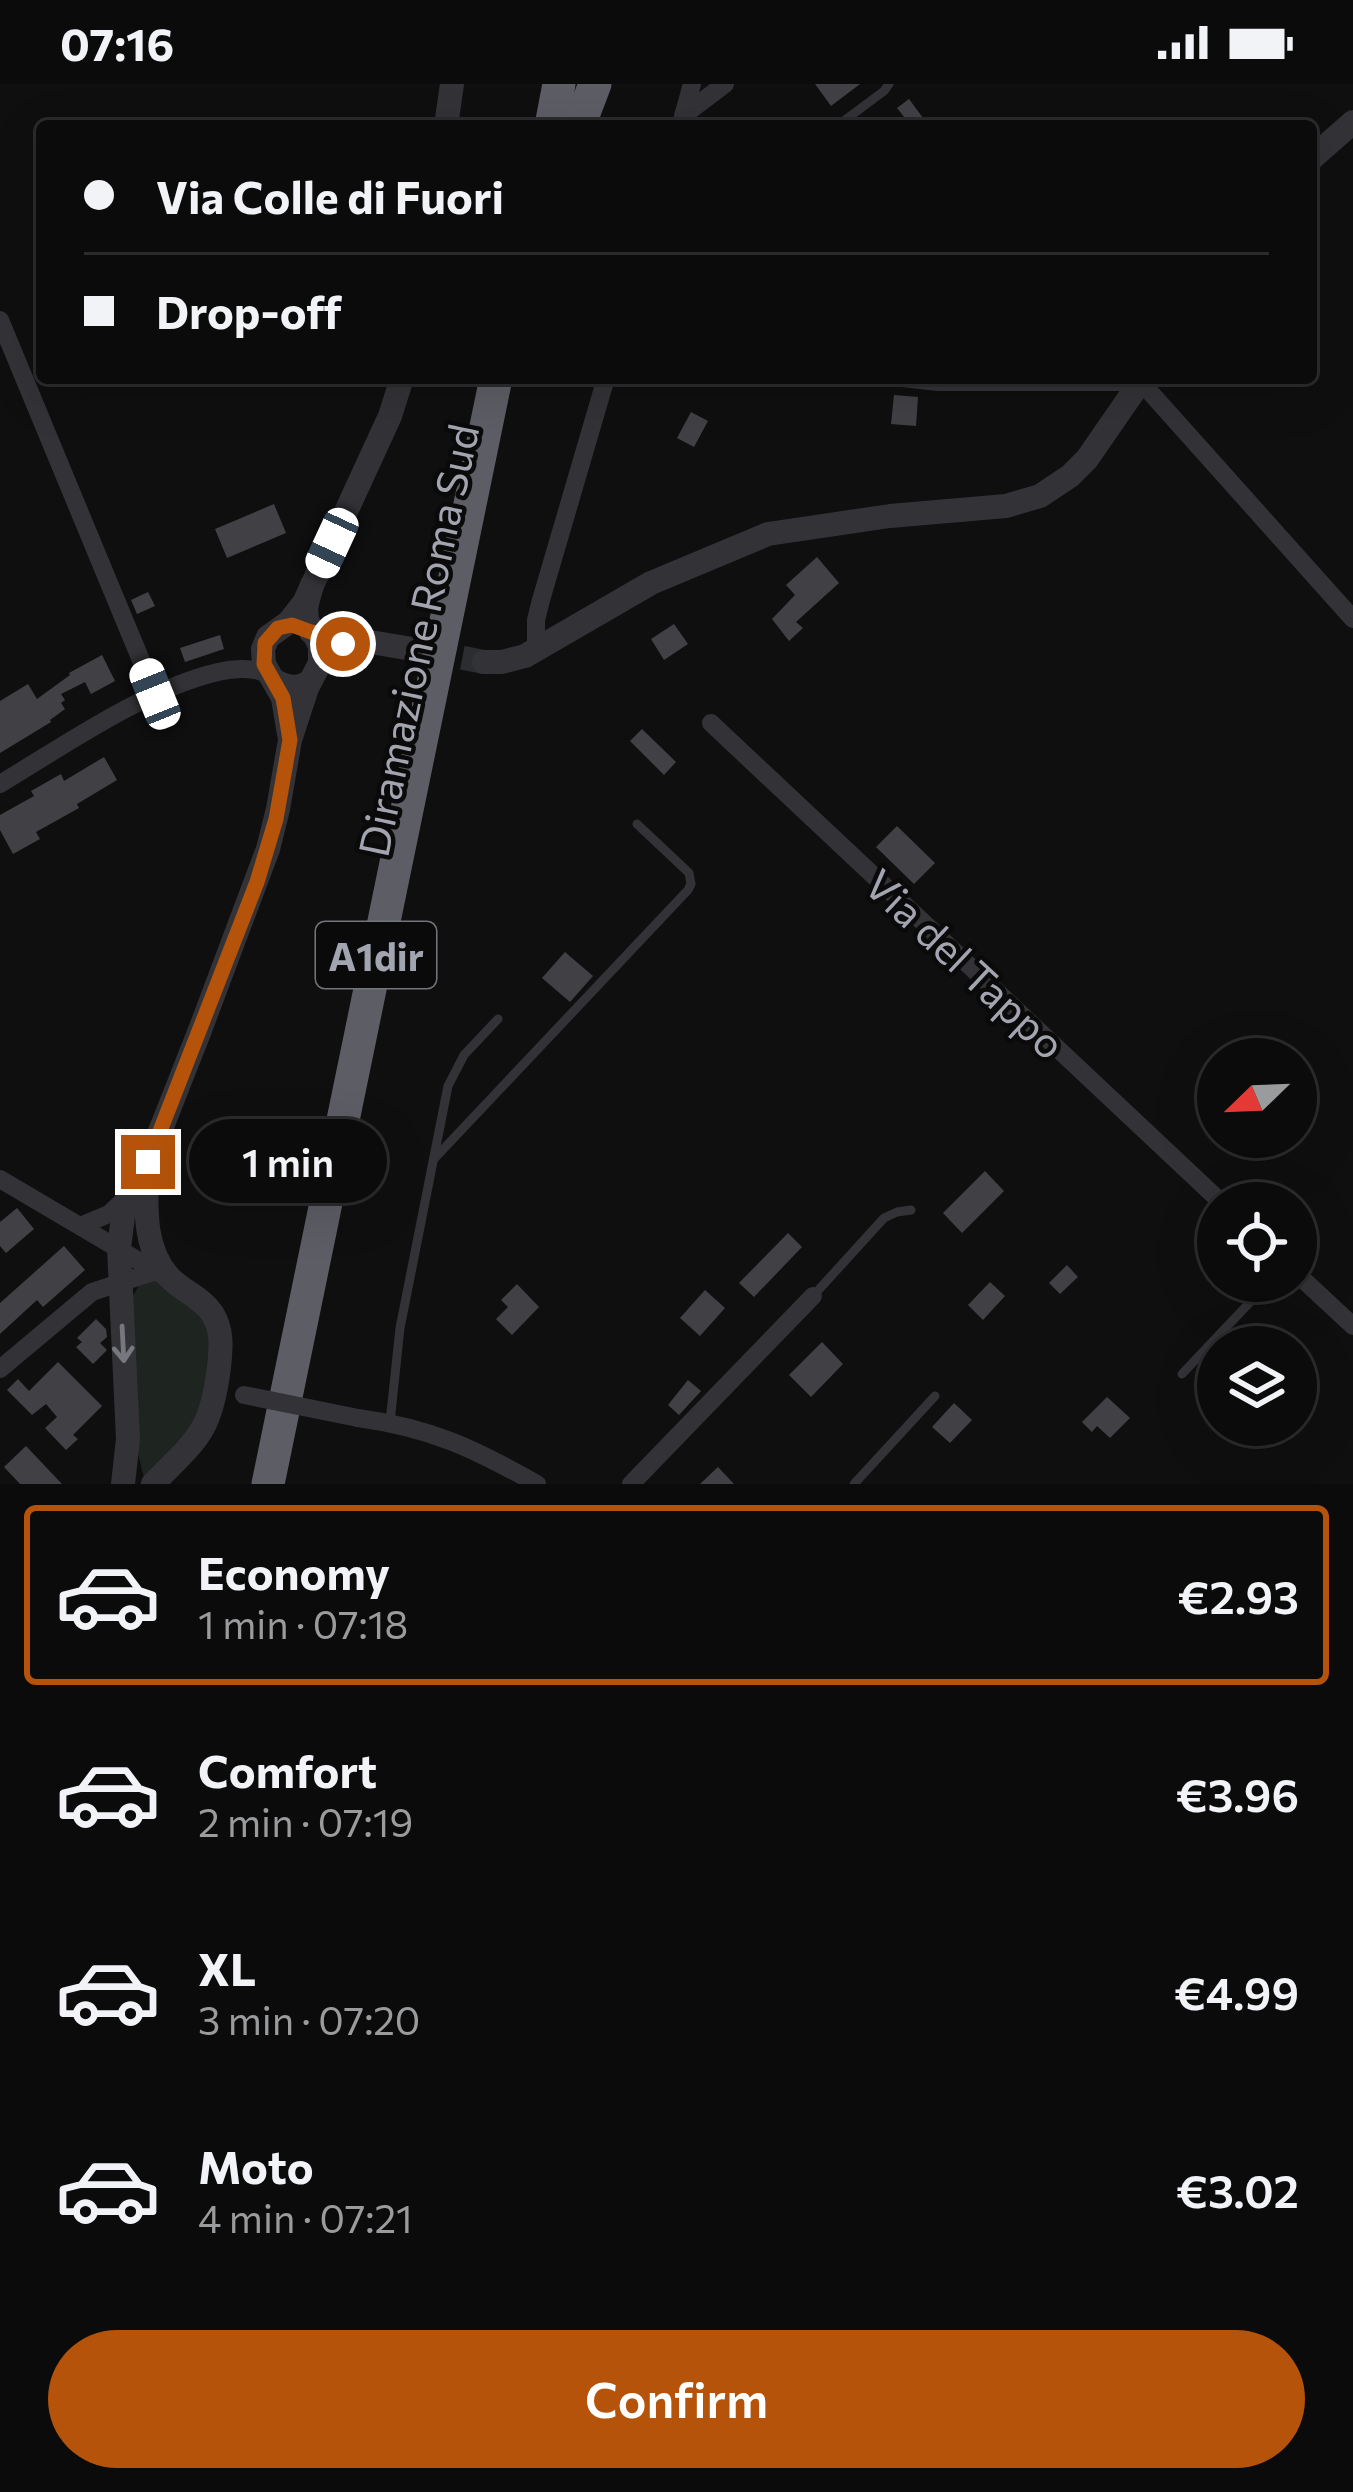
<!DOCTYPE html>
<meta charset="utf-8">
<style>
body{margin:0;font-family:Commissioner,sans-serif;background:#19191a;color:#f1f3f6;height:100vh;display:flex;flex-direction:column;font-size:45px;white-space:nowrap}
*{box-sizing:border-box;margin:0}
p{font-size:39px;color:#9a9b9d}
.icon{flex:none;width:66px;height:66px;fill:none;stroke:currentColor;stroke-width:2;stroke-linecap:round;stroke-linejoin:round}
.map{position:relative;height:1400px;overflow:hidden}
.details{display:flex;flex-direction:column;background:#0b0b0c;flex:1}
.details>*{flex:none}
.guide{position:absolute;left:36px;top:36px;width:1281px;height:264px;border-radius:12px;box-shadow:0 12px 48px #0002,0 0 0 3px #2b2b2d;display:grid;align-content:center;height:264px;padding:0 48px;background:#0b0b0c}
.needle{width:78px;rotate:247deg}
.tools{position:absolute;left:1197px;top:954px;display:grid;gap:24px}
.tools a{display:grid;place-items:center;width:120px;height:120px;border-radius:50%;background:#0b0b0c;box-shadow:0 12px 48px #0002,0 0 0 3px #2b2b2d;font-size:60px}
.end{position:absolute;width:54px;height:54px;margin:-27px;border:15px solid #b45309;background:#fff;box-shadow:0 0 0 6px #fff}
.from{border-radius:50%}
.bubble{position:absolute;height:84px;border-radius:42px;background:#0b0b0c;box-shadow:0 12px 48px #0002,0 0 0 3px #2b2b2d;font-size:39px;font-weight:600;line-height:84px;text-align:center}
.car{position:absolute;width:36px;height:72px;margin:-36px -18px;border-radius:15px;box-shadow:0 0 9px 3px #0007;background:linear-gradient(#fff 24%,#345 0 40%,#fff 0 76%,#345 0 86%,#fff 0)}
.guide b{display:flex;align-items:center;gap:42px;height:114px;font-size:45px}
.guide b+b{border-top:3px solid #2b2b2d}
.guide i{width:30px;height:30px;background:#f1f3f6}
ul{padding:21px 0 0;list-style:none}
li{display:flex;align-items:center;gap:36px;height:180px;margin:0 24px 18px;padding:0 24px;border:6px solid transparent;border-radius:12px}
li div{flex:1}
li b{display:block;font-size:45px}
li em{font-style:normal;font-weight:600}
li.on{border-color:#b45309}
li>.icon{width:108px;height:108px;stroke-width:1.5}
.primary-button{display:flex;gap:24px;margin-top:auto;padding:24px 48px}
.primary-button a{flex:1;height:138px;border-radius:72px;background:#b45309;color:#fff;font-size:48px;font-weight:600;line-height:138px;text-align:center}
.status{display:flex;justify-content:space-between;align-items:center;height:84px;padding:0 60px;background:#0b0b0c;direction:ltr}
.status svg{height:33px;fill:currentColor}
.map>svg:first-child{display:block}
.green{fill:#1e2420}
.building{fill:#414145}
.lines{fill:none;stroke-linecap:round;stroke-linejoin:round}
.tertiary-tunnel{stroke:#2c2d30;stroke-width:24;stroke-dasharray:24 12;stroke-linecap:butt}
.service{stroke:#333337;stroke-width:9}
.minor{stroke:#333337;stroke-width:18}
.tertiary{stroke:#333337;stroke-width:24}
.motorway{stroke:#5d5e65;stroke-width:33}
.minor-bridge{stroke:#333337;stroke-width:18}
.oneway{stroke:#76777f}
.route{stroke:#b45309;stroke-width:15}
.labels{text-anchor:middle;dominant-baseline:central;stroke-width:9;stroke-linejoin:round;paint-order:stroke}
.shield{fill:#0a0a0b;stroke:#74767e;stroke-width:3}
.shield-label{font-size:39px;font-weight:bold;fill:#a2a4af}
.street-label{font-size:42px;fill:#a2a4af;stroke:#0a0a0b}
</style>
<div class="status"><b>07:16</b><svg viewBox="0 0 49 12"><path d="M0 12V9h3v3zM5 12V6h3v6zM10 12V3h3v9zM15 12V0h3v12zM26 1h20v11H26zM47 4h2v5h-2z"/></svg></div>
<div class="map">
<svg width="1353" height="1400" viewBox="0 0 1353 1400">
<rect width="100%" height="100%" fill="#0f0f10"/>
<!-- green -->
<polygon class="green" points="150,1192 199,1222 213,1256 201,1332 145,1398 135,1357 132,1213 142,1197"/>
<!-- building -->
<g class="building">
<polygon points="815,0 860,0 831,22"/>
<polygon points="909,15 929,42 895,42 905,34 897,24"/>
<polygon points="894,311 918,313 916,342 891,340"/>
<polygon points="691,328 708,337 694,363 677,354"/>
<polygon points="274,420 286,449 227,474 215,445"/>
<polygon points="817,473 839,499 796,538 803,544 789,557 772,535 795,511 786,501"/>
<polygon points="148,508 155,522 137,530 131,516"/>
<polygon points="674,540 688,560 664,576 651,555"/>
<polygon points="220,551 224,565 185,578 180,564"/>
<polygon points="102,571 115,597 91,610 85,598 61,610 65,616 61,619 65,625 50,636 51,638 0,669 0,617 28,600 37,615 70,591 69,589"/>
<polygon points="642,645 676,678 664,691 630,657"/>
<polygon points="104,673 117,696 77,720 79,724 36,748 40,755 13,770 0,746 0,731 34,712 31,707 61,690 64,697"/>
<polygon points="897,742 935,779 914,800 876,763"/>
<polygon points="565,868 593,892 570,918 542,894"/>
<polygon points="985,1087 1004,1107 962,1149 943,1129"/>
<polygon points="17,1124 34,1145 6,1169 0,1162 0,1138"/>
<polygon points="788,1149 802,1163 754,1213 739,1199"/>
<polygon points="64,1162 85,1186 43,1223 37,1216 0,1250 0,1219"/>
<polygon points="1067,1181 1078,1193 1060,1210 1049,1199"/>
<polygon points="990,1198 1005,1212 983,1236 968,1221"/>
<polygon points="517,1200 539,1223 512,1251 496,1235 508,1223 501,1216"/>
<polygon points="705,1206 725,1224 700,1252 680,1234"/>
<polygon points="96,1235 106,1245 107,1253 100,1259 107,1266 93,1280 76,1263 82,1258 77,1254"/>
<polygon points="822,1258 843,1280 811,1313 789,1291"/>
<polygon points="58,1278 102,1322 73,1351 78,1355 66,1366 45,1344 57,1333 46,1320 32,1331 7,1306 18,1295 29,1307"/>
<polygon points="688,1296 701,1307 679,1331 668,1321"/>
<polygon points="1107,1313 1130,1334 1110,1354 1097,1342 1092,1348 1082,1338"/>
<polygon points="954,1319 972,1336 950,1359 932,1343"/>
<polygon points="26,1362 62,1400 20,1400 4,1383"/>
<polygon points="718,1383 734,1400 700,1400"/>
</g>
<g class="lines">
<!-- tertiary-tunnel -->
<polyline class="tertiary-tunnel" points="427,567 484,578"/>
<!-- service -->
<g class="service">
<polyline points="837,42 884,7 889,0"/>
<polyline points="434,1075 688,806 691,800 689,789 637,740"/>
<polyline points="813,1212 884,1134 897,1128 911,1126"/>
<polyline points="1182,1290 1270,1197"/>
<polyline points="390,1338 400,1244 448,1002 464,971 498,935"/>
<polyline points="854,1400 935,1312"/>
</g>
<!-- minor -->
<g class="minor">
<polyline points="684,31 725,0"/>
<polyline points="683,32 692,0"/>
<polyline points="0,236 155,610"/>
<polyline points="903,294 938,298 1141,298 1353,535"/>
<polyline points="536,566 536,536 541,516 606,294"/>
<polyline points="711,639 1222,1119"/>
<path d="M0 700C65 661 145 605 218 588 230 585 242 584 255 586 281 591 289 612 315 590"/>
<polyline points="0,1095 166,1193"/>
<polyline points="80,1142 109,1130 126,1114"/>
<polyline points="1296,1189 1353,1242"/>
<polyline points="0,1285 92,1208 156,1187"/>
<path d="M358 1334C431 1344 473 1364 537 1400"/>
<polyline points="631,1400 813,1212"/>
</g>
<!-- tertiary -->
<g class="tertiary">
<polyline points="446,42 452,0"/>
<polyline points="1311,75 1353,38"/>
<polyline points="311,548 424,567"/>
<polyline points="484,578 502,578 525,572 651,499 768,450 890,432 1006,422 1040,412 1070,392 1087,375 1143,294"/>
<polyline points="289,650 283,614 264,580 263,565 268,553 289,538 304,519 390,332 402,294"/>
<path d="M147 1087C146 1123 143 1164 169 1193 182 1207 201 1213 212 1229 223 1246 221 1264 219 1283 211 1349 197 1355 153 1400"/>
<polyline points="123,1400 128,1355 119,1164 123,1132 130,1110 148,1078 200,946 268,765 278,725 290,656 307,604 320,579 320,562 307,536 306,523 312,501"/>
</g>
<!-- motorway -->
<g class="motorway">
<polyline points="551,42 559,0"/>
<polyline points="579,42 595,0"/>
<polyline points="268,1400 496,294"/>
</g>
<!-- minor-bridge -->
<polyline class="minor-bridge" points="244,1311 358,1334"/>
</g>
<!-- one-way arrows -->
<defs><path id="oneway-shaft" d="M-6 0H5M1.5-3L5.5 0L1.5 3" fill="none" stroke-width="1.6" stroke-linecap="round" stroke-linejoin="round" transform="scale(3)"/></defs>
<use class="oneway" href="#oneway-shaft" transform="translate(123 1260) rotate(87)"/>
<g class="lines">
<!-- route -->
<polyline class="route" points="148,1078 257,798 276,735 290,656 283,614 264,580 265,559 278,544 292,541 311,548 361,556 343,560"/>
</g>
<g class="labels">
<!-- shield labels -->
<rect class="shield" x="316" y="838" width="120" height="66" rx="9"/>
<g class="shield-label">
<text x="376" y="871">A1dir</text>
</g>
<!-- street labels -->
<g class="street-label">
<text transform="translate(417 556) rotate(-78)">Diramazione Roma Sud</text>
<text transform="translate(966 879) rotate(43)">Via del Tappo</text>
</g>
</g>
</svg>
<div class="tools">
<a><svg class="needle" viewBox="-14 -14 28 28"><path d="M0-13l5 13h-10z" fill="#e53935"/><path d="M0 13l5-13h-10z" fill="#9a9b9d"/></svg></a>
<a><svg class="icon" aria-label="locate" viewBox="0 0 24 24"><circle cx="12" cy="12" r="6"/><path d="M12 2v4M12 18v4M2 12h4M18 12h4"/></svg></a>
<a><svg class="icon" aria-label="layers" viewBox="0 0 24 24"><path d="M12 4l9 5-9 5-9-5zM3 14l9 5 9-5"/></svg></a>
</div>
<i class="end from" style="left:343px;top:560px"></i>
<i class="end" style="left:148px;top:1078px"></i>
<div class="bubble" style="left:189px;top:1035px;width:198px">1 min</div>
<i class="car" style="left:332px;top:459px;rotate:205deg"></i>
<i class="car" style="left:155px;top:610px;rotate:338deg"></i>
<div class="guide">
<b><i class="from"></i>Via Colle di Fuori</b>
<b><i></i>Drop-off</b>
</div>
</div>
<section class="details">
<ul>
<li class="on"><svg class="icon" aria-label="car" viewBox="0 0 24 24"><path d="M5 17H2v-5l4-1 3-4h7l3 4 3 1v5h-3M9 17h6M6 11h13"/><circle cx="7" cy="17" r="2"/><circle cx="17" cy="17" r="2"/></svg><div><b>Economy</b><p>1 min · 07:18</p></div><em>€2.93</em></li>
<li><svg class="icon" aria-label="car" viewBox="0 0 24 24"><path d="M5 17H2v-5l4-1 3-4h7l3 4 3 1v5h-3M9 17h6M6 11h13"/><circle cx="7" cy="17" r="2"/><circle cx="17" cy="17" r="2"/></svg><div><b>Comfort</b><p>2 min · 07:19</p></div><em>€3.96</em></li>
<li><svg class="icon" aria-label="car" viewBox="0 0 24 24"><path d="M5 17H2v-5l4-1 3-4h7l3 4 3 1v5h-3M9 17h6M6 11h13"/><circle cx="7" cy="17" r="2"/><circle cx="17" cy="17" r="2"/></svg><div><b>XL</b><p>3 min · 07:20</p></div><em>€4.99</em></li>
<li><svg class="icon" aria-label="car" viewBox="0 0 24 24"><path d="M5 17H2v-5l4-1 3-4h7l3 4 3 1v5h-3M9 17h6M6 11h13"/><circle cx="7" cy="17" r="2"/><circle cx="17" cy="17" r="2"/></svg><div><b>Moto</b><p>4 min · 07:21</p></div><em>€3.02</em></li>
</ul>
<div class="primary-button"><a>Confirm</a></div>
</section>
